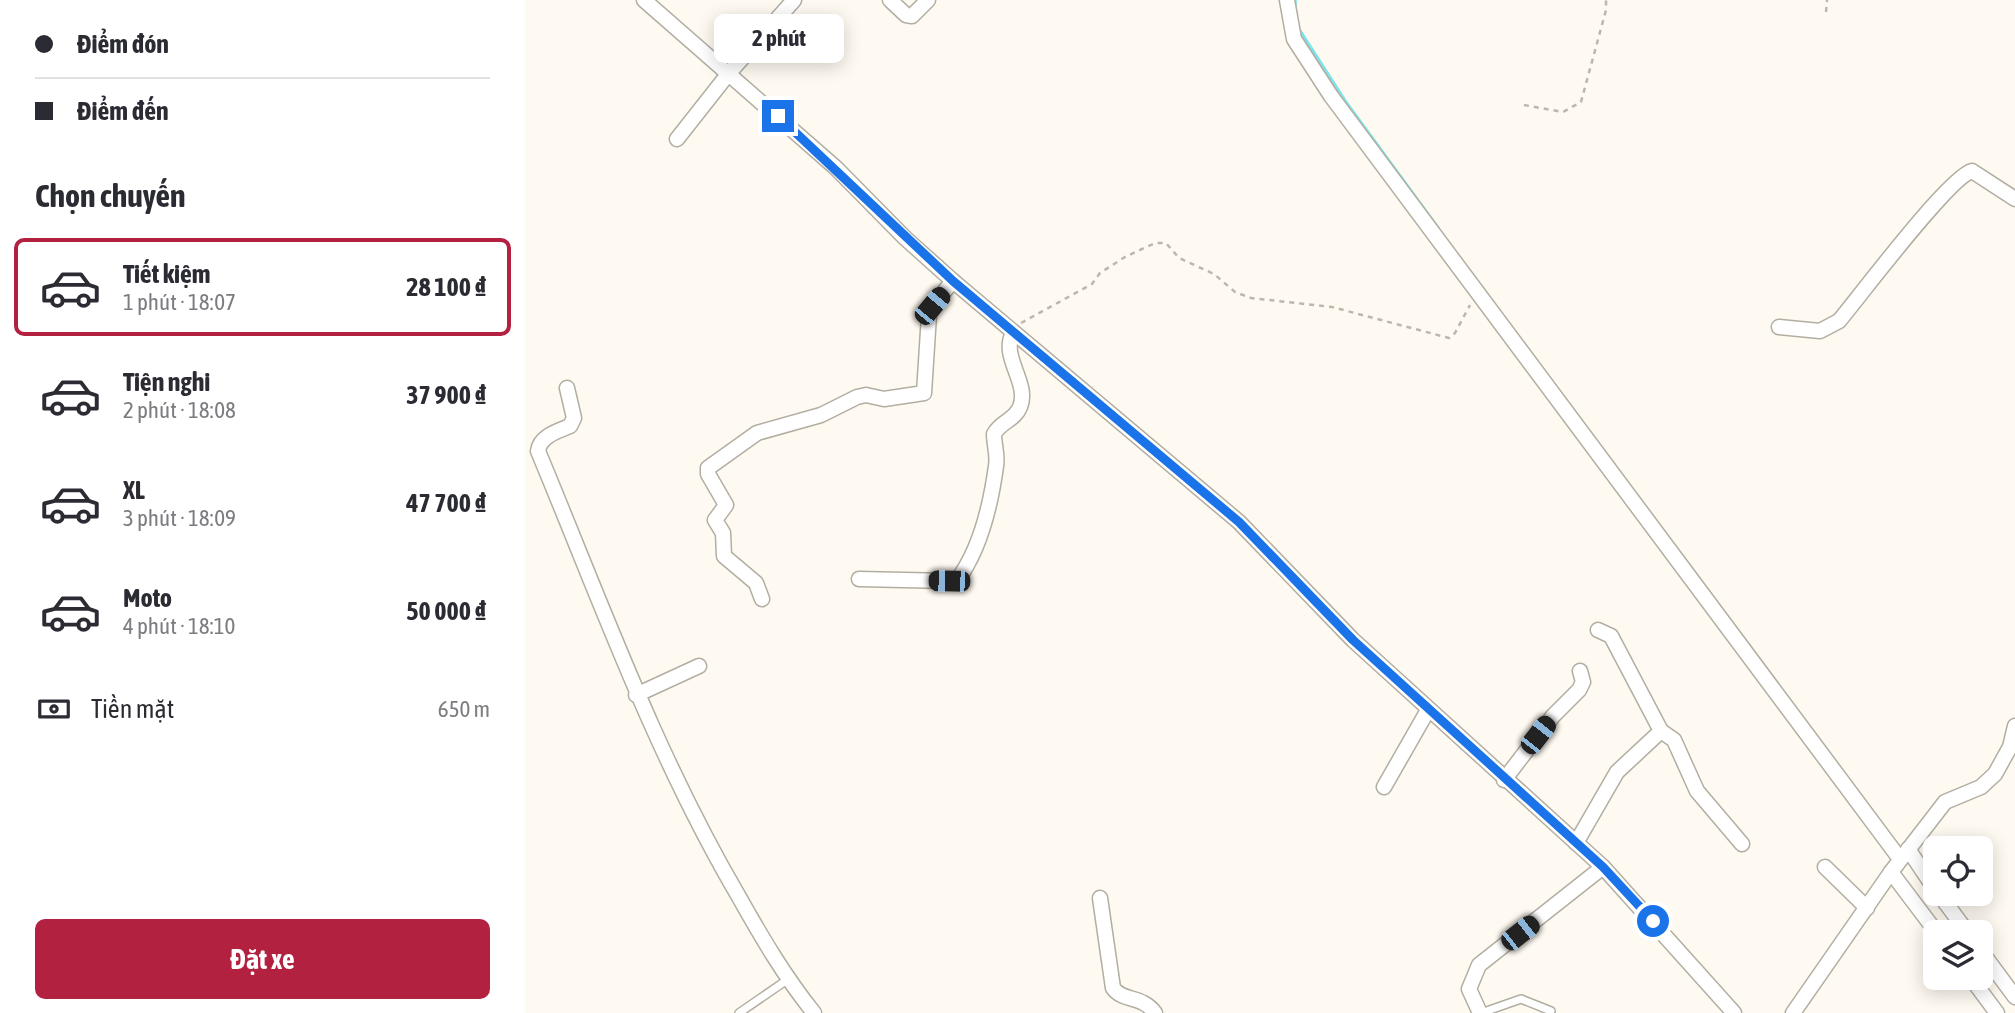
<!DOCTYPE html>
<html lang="vi">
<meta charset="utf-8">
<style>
body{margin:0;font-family:"Asap Condensed",sans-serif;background:#f7f7f7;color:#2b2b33;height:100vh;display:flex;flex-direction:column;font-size:26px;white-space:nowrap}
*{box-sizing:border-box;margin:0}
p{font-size:23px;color:#7c7c81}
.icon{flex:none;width:38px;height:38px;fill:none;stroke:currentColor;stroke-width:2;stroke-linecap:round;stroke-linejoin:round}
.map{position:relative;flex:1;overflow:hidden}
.side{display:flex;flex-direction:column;background:#fff;width:525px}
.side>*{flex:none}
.top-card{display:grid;align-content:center;height:154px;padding:0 35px;background:#fff}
.controls{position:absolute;left:1398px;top:836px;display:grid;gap:14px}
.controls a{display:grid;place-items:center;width:70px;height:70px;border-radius:10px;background:#fff;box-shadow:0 4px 18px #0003;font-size:35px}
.end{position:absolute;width:32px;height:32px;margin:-16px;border:9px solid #1a73e8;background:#fff;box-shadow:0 0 0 4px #fff}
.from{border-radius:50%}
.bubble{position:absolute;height:49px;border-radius:10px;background:#fff;box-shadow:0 4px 18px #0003;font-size:23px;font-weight:700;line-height:49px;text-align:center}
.car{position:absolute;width:21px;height:42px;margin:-21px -10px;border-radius:9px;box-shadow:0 0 5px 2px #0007;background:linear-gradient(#222 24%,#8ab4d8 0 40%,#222 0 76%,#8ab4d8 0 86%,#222 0)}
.top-card b{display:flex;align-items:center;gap:24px;height:66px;font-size:26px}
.top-card b+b{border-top:2px solid #e1e1e2}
.top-card i{width:18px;height:18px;background:#2b2b33}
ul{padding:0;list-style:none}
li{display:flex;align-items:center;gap:21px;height:98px;margin:0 14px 10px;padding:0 21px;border:4px solid transparent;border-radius:10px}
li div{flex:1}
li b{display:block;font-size:26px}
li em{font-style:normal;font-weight:700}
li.current{border-color:#b32141}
li>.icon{width:63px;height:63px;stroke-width:1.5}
h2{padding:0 35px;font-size:32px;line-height:84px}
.pay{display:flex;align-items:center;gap:18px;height:77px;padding:0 35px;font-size:26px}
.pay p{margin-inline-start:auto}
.action{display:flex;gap:14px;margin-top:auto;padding:14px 35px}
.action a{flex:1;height:80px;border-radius:10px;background:#b32141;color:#fff;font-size:28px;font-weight:700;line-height:80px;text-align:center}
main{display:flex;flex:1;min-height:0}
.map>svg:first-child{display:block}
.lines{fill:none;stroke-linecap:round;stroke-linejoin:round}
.stream{stroke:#7be4ec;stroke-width:3.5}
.service-casing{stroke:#b3aea2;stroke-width:10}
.minor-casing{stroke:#b3aea2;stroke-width:17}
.path{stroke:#bbb7af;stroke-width:2.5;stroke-dasharray:5 5;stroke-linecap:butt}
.service{stroke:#fff;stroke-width:7}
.minor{stroke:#fff;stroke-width:14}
.route{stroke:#1a73e8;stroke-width:9}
</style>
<main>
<section class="side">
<div class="top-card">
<b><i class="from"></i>Điểm đón</b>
<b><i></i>Điểm đến</b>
</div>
<h2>Chọn chuyến</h2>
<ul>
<li class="current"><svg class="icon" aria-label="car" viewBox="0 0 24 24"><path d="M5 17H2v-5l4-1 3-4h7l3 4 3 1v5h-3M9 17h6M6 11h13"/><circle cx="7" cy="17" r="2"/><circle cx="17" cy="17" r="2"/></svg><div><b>Tiết kiệm</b><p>1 phút · 18:07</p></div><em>28 100 ₫</em></li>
<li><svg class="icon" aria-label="car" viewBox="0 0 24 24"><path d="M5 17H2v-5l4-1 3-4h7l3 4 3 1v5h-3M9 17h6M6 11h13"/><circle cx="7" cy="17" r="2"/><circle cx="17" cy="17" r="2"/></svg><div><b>Tiện nghi</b><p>2 phút · 18:08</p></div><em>37 900 ₫</em></li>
<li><svg class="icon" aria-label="car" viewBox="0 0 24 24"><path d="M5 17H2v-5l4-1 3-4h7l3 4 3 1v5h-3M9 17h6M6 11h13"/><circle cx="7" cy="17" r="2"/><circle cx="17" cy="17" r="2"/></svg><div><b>XL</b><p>3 phút · 18:09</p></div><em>47 700 ₫</em></li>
<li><svg class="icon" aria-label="car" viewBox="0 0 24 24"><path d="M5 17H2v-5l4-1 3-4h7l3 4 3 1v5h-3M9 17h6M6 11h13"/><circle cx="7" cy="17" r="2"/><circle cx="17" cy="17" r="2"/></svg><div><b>Moto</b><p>4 phút · 18:10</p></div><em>50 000 ₫</em></li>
</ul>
<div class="pay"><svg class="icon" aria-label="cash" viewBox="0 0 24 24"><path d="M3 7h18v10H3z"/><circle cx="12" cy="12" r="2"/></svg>Tiền mặt<p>650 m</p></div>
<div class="action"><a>Đặt xe</a></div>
</section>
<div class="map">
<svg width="1490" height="1013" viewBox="0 0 1490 1013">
<rect width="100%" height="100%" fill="#fffaf1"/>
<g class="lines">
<!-- stream -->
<g class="stream">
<polyline points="770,0 770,10"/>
<polyline points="773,28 820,101 913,228"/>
</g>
<defs>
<g id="service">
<polyline points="214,1013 262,980"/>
<polyline points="956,1013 996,999 1026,1011"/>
</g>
<g id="minor">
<polyline points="119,0 311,168 380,238 428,281 714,522 828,640 1078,867 1209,1013"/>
<polyline points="365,0 381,15 387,16 403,0"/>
<polyline points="762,0 769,39 806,96 1375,859"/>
<polyline points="152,139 204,73 269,0"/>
<path d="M1254 327 1295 331 1314 321C1335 296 1424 177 1447 171L1490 199"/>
<path d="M42 388 49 418 45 426C33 431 15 436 13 451 76 602 131 756 214 897 237 938 260 977 289 1013"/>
<path d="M334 579 424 581 433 579C455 549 466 503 471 466 473 456 469 444 469 434 475 422 490 420 495 407 505 383 475 357 488 333"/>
<polyline points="237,599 231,583 199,556 198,533 190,520 201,505 183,474 183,468 232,433 296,415 332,397 341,395 359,399 399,393 404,315 407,306 428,281"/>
<polyline points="111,695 174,666"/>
<polyline points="1136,731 1149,740 1172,791 1217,844"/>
<polyline points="979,780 1028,716 1054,690 1058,682 1055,671"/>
<polyline points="859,787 903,710"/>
<polyline points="1051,843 1092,772 1136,731 1086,636 1073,630"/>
<polyline points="1383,849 1410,889"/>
<polyline points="1300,867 1342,908"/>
<polyline points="1366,872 1412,933"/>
<polyline points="1414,894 1443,933"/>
<path d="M575 898 588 988C598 1002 617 995 630 1013"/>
<polyline points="1456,951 1490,997"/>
<polyline points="1446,978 1472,1013"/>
<polyline points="955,1013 944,989 954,965 1078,867"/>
<polyline points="1268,1013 1366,872 1420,802 1456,787 1470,774 1485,747 1490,726"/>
</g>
</defs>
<!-- service casing -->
<use href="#service" class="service-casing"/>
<!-- minor casing -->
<use href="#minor" class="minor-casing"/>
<!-- path -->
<g class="path">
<polyline points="1301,12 1302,0"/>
<polyline points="999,105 1038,112 1056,102 1081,10 1081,0"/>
<polyline points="496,323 567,284 575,273 600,257 630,243 641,243 654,258 689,274 710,292 726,298 807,307 924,338 930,333 945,305"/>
</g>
<!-- service -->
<use href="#service" class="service"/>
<!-- minor -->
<use href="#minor" class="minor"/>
</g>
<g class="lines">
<!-- route -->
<polyline class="route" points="253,116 428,281 714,522 828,640 1078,867 1128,921"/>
</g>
</svg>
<div class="controls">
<a><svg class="icon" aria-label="locate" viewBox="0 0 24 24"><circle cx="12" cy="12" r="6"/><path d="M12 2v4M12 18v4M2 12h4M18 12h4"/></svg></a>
<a><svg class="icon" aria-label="layers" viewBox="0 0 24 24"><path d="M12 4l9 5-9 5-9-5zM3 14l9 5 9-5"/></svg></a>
</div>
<i class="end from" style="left:1128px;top:921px"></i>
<i class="end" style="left:253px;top:116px"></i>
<div class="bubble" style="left:189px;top:14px;width:130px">2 phút</div>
<i class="car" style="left:407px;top:306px;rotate:40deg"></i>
<i class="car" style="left:424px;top:581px;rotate:271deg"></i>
<i class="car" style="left:1013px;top:735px;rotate:38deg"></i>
<i class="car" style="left:995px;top:933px;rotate:52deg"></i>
</div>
</main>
